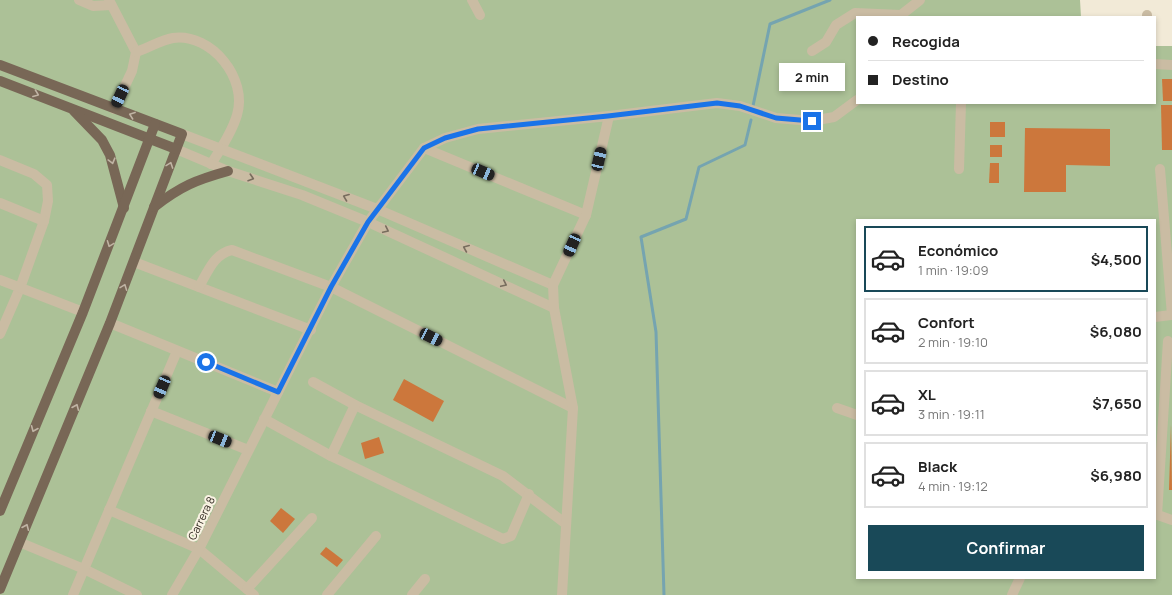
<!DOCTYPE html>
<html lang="es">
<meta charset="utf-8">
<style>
body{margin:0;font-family:Manrope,sans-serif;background:#f6f6f6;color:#222;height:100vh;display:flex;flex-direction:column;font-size:15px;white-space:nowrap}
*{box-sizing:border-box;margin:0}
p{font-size:13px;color:#767676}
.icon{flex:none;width:22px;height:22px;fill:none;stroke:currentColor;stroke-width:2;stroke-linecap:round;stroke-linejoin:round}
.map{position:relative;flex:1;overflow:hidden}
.sheet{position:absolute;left:856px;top:219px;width:300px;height:360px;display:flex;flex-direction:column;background:#fff;border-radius:0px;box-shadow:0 2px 6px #0003}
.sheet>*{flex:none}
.hud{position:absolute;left:856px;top:16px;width:300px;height:88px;border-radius:0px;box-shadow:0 2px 6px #0003;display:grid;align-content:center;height:88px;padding:0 12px;background:#fff}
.end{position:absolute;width:18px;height:18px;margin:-9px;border:5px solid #1a73e8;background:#fff;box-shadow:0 0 0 2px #fff}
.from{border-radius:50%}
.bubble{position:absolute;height:28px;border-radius:0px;background:#fff;box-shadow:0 2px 6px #0003;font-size:13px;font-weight:700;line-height:28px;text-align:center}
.car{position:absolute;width:12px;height:24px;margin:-12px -6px;border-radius:5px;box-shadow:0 0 3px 1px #0007;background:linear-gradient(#222 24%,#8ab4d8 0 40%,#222 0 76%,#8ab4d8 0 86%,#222 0)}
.hud b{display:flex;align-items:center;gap:14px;height:38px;font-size:15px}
.hud b+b{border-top:1px solid #e0e0e0}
.hud i{width:10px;height:10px;background:#222}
ul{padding:7px 0 0;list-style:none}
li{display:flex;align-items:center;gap:12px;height:66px;margin:0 8px 6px;padding:0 4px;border:2px solid #e0e0e0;border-radius:0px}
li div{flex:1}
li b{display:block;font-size:15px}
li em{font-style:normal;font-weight:700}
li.current{border-color:#194958}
li>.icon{width:36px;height:36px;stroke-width:1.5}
.action{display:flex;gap:8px;margin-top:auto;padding:8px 12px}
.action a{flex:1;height:46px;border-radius:0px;background:#194958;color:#fff;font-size:16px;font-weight:700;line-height:46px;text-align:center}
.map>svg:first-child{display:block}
.green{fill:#acc197;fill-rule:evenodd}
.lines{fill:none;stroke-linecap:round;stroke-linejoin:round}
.stream{stroke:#75a4b0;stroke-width:3}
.building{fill:#cc773c}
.minor{stroke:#cabca3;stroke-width:10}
.major{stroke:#786756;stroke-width:10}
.oneway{stroke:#c0b4a4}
.oneway2{stroke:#786d5e}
.route{stroke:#1a73e8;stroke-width:5}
.labels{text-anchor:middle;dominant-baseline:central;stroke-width:4;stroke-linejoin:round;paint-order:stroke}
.street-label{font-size:11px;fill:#352d25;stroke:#faf3e4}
</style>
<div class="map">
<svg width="1172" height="595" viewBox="0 0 1172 595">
<rect width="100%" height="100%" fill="#f2ead7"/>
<!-- green -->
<path class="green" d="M0 0H1080L1081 17H857V103H1155V46H1172V595H0ZM857 220H1155V578H857Z"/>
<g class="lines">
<!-- stream -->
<g class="stream">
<polyline points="753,106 770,24 830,0"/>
<polyline points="664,595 656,332 641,237 686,219 699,167 745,145 751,120"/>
</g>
</g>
<!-- building -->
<g class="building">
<polygon points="1162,79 1172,79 1172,101 1163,101"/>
<polygon points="1161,105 1172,105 1172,150 1162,150"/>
<rect x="990" y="122" width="15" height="15"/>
<polygon points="1025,128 1110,129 1110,166 1066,165 1066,192 1024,192"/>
<rect x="990" y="145" width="12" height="12"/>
<polygon points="990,163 999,163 999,183 989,183"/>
<polygon points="404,379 444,401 433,422 393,400"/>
<polygon points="1171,424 1172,490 1169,490"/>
<polygon points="379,437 384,453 365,459 361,443"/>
<polygon points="281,508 295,519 283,533 270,521"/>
<polygon points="326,547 343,560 337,567 320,554"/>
</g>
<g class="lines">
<!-- minor -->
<g class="minor">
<polyline points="79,0 93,6 111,5"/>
<polyline points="109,0 136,52 132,71 114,109"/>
<polyline points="472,0 480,15"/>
<polyline points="1147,15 1147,17"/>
<polyline points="901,17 901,15 920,0"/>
<polyline points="812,51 826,42 836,25 855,13 901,15"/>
<path d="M136 52C148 48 161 40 173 38 212 33 248 79 237 115 232 132 221 149 211 164"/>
<polyline points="1155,64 1172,65"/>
<polyline points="182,134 377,209 553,285"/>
<polyline points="424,148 586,215"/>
<polyline points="176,149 228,171 302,195 368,222 554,308"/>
<polyline points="0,160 34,174 47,185 48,201 44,221 20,288 0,334"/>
<polyline points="959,169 961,103"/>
<polyline points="1160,169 1172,315"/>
<polyline points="0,203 44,221"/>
<polyline points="134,262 311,330"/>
<polyline points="0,280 83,312"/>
<path d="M199 287C208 271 214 254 232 250L331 287 573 408"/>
<polyline points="1155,317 1171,315"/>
<polyline points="110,323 278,392"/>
<polyline points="313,382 355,405 503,476 566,524"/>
<polyline points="837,408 857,415"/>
<polyline points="151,411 248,450"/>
<polyline points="264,419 331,456 503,539 511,536 529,494"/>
<polyline points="331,456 355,405"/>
<polyline points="109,510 199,549 254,595"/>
<polyline points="1155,514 1172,520"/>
<polyline points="1157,515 1168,341"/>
<polyline points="19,542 84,569 137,595"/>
<polyline points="247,589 312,518"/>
<polyline points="73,595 177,351"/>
<polyline points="172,595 199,549 331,287 368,222 424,148 445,138 478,129 609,116 717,103 740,106 776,118 812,121 834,117 857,100"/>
<polyline points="327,595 376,536"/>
<polyline points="412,595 425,579"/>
<polyline points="562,595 573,408 554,308 553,285 586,215 609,116"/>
<polyline points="1012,595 1020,578"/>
</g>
<!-- major -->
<g class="major">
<polyline points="0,65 182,134 110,323 0,589"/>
<polyline points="0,81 176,149"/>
<polyline points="74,111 102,140 110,155 124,208"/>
<path d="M154 207C181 186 196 180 228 171"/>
<polyline points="0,511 83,312 155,124"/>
</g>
</g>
<!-- one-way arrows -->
<defs><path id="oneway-chevron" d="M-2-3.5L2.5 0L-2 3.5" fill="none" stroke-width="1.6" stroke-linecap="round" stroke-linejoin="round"/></defs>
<g class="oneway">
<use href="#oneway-chevron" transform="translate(36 94) rotate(21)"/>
<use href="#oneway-chevron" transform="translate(132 115) rotate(-160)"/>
<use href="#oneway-chevron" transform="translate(112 161) rotate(75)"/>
<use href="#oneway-chevron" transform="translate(170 165) rotate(-70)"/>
<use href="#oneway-chevron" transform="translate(110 244) rotate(111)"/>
<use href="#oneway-chevron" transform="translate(124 287) rotate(-69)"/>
<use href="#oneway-chevron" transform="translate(76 407) rotate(-67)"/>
<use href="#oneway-chevron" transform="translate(34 429) rotate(113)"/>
<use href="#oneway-chevron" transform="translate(26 527) rotate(-67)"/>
</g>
<g class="oneway2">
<use href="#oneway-chevron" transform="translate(251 178) rotate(18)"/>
<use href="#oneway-chevron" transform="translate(346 197) rotate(-159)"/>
<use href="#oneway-chevron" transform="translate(386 230) rotate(25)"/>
<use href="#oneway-chevron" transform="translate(466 248) rotate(-157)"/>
<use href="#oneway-chevron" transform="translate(504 284) rotate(25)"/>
</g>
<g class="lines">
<!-- route -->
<polyline class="route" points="206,362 278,392 331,287 368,222 424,148 445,138 478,129 608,116 717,103 740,106 776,118 812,121"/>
</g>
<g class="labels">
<!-- street labels -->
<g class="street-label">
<text transform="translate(201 518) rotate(-64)">Carrera 8</text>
</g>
</g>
</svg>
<i class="end from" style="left:206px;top:362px"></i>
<i class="end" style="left:812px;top:121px"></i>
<div class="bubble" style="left:779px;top:63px;width:66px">2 min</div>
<i class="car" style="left:120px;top:96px;rotate:205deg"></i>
<i class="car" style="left:599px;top:159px;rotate:13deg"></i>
<i class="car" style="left:483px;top:172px;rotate:113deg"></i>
<i class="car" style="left:572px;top:245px;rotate:204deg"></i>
<i class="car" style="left:431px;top:337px;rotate:116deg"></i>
<i class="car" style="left:162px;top:387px;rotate:203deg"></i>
<i class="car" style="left:220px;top:439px;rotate:112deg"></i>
<div class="hud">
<b><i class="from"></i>Recogida</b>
<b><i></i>Destino</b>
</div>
<section class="sheet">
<ul>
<li class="current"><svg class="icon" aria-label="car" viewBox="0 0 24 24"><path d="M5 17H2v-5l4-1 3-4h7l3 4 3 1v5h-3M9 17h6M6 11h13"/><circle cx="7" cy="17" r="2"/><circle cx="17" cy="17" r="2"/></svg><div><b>Económico</b><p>1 min · 19:09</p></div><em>$4,500</em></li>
<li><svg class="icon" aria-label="car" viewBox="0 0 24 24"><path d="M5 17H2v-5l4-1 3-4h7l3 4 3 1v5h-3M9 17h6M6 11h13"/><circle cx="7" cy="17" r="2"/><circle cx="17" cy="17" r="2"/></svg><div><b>Confort</b><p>2 min · 19:10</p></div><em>$6,080</em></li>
<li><svg class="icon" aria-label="car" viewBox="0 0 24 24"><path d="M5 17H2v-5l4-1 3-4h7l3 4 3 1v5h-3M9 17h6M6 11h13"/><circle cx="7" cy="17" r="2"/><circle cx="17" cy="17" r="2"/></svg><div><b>XL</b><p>3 min · 19:11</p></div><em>$7,650</em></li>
<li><svg class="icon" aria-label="car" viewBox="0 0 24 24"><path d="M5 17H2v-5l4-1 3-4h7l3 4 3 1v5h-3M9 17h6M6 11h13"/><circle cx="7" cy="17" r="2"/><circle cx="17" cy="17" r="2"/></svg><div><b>Black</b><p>4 min · 19:12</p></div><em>$6,980</em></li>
</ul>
<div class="action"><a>Confirmar</a></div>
</section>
</div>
